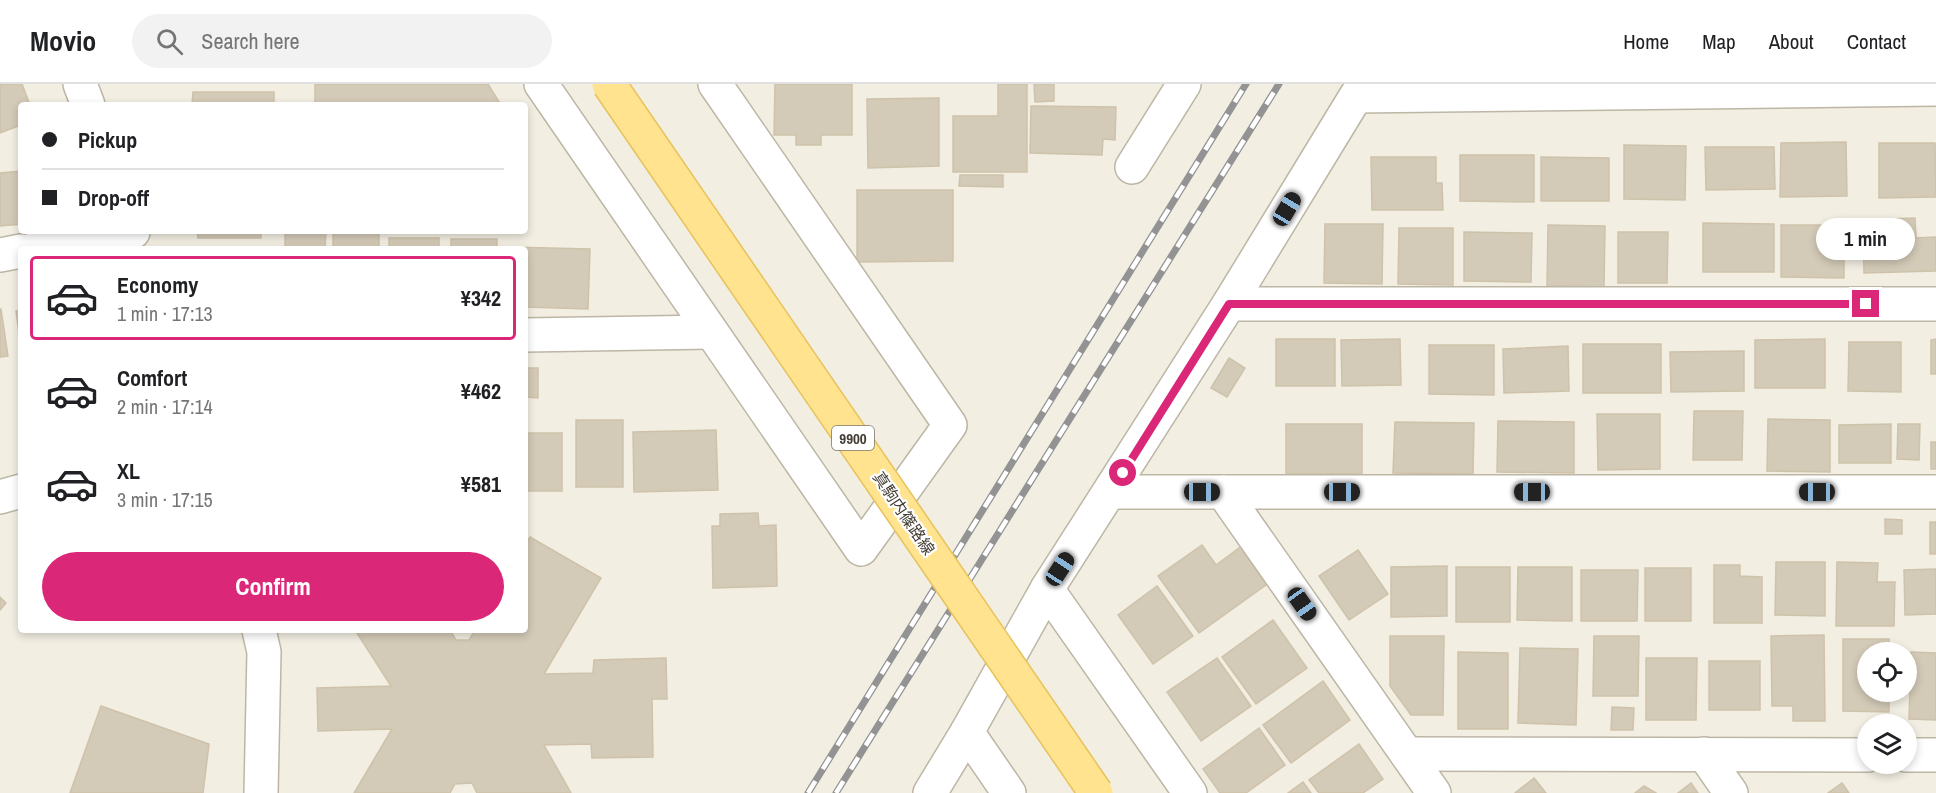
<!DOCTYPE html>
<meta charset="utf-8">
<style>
body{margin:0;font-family:"Archivo Narrow","Noto Sans JP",sans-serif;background:#f2f2f2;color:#202124;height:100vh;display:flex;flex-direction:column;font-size:22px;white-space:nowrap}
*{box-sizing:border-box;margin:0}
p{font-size:20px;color:#757577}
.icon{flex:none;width:33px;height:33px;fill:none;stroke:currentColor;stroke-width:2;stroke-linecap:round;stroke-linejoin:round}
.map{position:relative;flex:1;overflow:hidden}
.side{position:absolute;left:18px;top:162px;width:510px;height:387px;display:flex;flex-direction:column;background:#fff;border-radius:6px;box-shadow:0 3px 9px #0003}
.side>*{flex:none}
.top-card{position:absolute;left:18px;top:18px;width:510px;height:132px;border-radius:6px;box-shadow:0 3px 9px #0003;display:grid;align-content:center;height:132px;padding:0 24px;background:#fff}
.buttons{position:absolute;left:1857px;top:558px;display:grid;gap:12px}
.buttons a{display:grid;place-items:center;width:60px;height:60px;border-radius:50%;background:#fff;box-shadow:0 3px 9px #0003;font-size:30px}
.end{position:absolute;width:27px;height:27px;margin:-14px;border:8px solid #db2777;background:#fff;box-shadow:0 0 0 3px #fff}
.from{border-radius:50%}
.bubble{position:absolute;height:42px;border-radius:21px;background:#fff;box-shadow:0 3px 9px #0003;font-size:20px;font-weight:700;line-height:42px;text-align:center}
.car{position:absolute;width:18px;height:36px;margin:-18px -9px;border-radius:8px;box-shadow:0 0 4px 2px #0007;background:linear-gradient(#222 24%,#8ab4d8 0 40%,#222 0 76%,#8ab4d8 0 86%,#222 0)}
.top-card b{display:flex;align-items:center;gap:21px;height:57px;font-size:22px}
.top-card b+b{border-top:2px solid #e0e0e0}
.top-card i{width:15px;height:15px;background:#202124}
ul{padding:10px 0 0;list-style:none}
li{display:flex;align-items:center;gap:18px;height:84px;margin:0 12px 9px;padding:0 12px;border:3px solid transparent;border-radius:6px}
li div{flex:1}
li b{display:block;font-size:22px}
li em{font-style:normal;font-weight:700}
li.selected{border-color:#db2777}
li>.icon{width:54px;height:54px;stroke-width:1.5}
.primary-button{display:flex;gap:12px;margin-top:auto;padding:12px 24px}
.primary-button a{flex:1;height:69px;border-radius:36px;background:#db2777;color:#fff;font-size:24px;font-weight:700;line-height:69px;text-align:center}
header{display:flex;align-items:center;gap:36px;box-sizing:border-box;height:84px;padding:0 30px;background:#fff;border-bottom:2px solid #e0e0e0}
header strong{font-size:28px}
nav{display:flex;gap:33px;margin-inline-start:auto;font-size:21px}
.search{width:420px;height:54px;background:#f2f2f2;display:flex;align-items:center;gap:15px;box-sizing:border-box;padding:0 21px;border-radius:33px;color:#757577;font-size:22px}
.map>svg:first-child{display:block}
.building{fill:#d3cab7;stroke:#cfc2aa;stroke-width:1.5}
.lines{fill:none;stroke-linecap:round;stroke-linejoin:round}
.street-casing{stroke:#bdb6a5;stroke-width:36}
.street{stroke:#fff;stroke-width:33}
.rail-casing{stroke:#939393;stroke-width:7}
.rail{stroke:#fff;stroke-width:4.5;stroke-dasharray:14;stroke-linecap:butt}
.primary-bridge-casing{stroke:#e7c25b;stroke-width:36;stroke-linecap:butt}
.primary-bridge{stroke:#ffe38e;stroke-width:33}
.route{stroke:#db2777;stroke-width:8}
.labels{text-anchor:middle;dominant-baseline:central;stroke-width:4.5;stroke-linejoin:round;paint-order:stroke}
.shield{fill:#fff;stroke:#7b7770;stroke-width:1.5}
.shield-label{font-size:15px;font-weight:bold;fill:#433d33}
.street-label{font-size:16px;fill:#433d33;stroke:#fff}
</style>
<header>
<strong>Movio</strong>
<div class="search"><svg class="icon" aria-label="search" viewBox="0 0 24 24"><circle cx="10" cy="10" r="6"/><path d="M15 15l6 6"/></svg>Search here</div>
<nav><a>Home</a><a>Map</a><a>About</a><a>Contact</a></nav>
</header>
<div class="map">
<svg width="1936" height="709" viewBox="0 0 1936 709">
<rect width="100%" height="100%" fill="#f2eee2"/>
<!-- building -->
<g class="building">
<polygon points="0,0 22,0 30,21 21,21 21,41 0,49"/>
<polygon points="315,0 488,0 501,21 315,21"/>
<polygon points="775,0 852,0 852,51 821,51 821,61 796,61 796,51 774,51"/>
<polygon points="998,0 1027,0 1027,88 953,88 953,32 998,32"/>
<polygon points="1034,0 1054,0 1054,17 1035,18"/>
<polygon points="193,8 274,8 274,21 192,21"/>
<polygon points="939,14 939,82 868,84 867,15"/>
<polygon points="1031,22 1116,23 1115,56 1103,55 1102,71 1030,69"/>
<polygon points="1846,58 1847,112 1780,113 1781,59"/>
<polygon points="1879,59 1935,59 1936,113 1879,114"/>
<polygon points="1624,61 1686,62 1685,116 1624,115"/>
<polygon points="1705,63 1774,63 1775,105 1706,106"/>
<polygon points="1460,71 1534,71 1534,118 1460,117"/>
<polygon points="1371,73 1436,73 1436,99 1442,99 1443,126 1372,126"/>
<polygon points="1541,73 1609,74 1609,117 1541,117"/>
<polygon points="21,87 21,140 0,142 0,89"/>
<polygon points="960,91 1003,91 1003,103 959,102"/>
<polygon points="857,106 953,106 953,177 857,178"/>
<polygon points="1915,134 1916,154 1936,153 1936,187 1864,189 1863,136"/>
<polygon points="1703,139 1774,140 1774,188 1703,188"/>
<polygon points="1325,140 1383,140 1382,200 1324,199"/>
<polygon points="1548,141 1605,142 1604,203 1547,202"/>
<polygon points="1781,141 1844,141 1844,194 1781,193"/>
<polygon points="1399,144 1453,144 1453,201 1398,200"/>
<polygon points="197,147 261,147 261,154 198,154"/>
<polygon points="285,147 326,147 325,165 285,165"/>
<rect x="333" y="147" width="46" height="18"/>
<polygon points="1464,148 1532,149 1531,198 1464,197"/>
<polygon points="1618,148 1668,148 1667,199 1618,199"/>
<rect x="389" y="154" width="50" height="11"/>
<rect x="451" y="155" width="46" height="10"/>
<polygon points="504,163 590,165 588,225 525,223 525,165 504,165"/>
<polygon points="1,225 8,272 0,273 0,225"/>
<polygon points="21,226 21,264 16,227"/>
<rect x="1276" y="255" width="59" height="47"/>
<polygon points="1400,255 1401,301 1342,302 1341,256"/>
<polygon points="1825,255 1825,304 1755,304 1755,256"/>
<polygon points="1936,255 1936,290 1931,290 1931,256"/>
<polygon points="1849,258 1901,258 1901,308 1848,307"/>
<rect x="1583" y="260" width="78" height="49"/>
<polygon points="1429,261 1494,261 1494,311 1429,310"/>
<polygon points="1568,262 1569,307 1504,309 1503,265"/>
<polygon points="1744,267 1744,307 1671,308 1670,268"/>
<polygon points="1229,274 1245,284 1227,313 1211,304"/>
<polygon points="525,284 538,284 538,314 525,313"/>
<polygon points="1694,327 1743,327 1742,376 1693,376"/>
<polygon points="1597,330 1660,330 1660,385 1598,386"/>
<polygon points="1768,335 1830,336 1830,388 1767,387"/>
<rect x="576" y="336" width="47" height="67"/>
<polygon points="1498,337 1574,338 1574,389 1497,388"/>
<polygon points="1395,338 1474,339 1473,390 1393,389"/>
<rect x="1286" y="340" width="76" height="50"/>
<polygon points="1891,340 1891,379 1839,379 1839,341"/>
<polygon points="1898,340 1920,340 1919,376 1897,375"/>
<polygon points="716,346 718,406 634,408 633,348"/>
<rect x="525" y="349" width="37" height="58"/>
<rect x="1931" y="358" width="5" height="27"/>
<polygon points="758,429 759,442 776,441 777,502 713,504 712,442 720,442 720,430"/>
<polygon points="1885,435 1902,436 1902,450 1885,450"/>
<rect x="1930" y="438" width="6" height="32"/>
<polygon points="530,453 601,494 544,590 593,589 594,576 666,574 667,615 652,615 653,673 592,674 591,660 544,661 571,709 477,709 472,699 455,700 450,709 354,709 392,645 318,647 317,604 391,602 355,546 450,546 456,556 469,556 475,546 525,546 525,461"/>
<polygon points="1202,461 1216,481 1243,461 1270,498 1199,549 1158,492"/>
<polygon points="1358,466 1388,510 1349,536 1319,492"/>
<polygon points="1776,478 1825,478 1825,532 1775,531"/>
<polygon points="1837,478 1878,479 1877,498 1895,498 1894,542 1836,542"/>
<polygon points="1714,481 1740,481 1740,492 1762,493 1762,539 1714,539"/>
<polygon points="1447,482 1447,532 1391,533 1391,483"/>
<rect x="1456" y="483" width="54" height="55"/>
<polygon points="1518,483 1572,483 1572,537 1517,536"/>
<rect x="1645" y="484" width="46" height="53"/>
<polygon points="1936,485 1936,530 1905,531 1904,486"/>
<polygon points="1581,486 1638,486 1637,537 1581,537"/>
<polygon points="1157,502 1193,552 1153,580 1118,531"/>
<polygon points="0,513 6,519 0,526"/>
<polygon points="1273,536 1307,584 1256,620 1222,573"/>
<polygon points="1824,551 1825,637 1793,637 1793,622 1772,622 1771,552"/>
<polygon points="1390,552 1444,552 1443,631 1411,631 1390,602"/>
<polygon points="1594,552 1639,552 1638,612 1593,612"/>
<polygon points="1843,555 1889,555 1889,568 1868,568 1868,608 1889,608 1889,628 1843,627"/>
<polygon points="1520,564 1578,565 1576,641 1518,639"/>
<polygon points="1458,568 1508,569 1508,645 1458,645"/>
<polygon points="1911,568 1936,569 1936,636 1909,635"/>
<polygon points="1217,574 1251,622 1201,657 1167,608"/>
<polygon points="1646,574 1697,574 1696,636 1646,636"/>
<rect x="1709" y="577" width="51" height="49"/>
<polygon points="1323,597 1350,636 1291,679 1263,641"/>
<polygon points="101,622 209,660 203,709 70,709"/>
<polygon points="1612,623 1634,624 1633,646 1611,646"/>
<polygon points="1259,644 1285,681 1246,709 1220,709 1203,685"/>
<polygon points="1359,660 1383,695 1363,709 1319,709 1309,696"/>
<polygon points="1534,694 1546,709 1515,709"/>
<polygon points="1303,698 1311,709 1288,709"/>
<polygon points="1691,699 1698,709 1678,709"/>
<polygon points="1842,699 1849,709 1828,709"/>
<polygon points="1644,702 1656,709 1635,709"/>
</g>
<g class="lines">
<defs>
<g id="street">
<polyline points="80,0 88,21"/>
<polyline points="541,0 861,465 950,341 715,0"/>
<polyline points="1132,83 1184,0"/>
<polyline points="34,165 133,148"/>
<polyline points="0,171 21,167"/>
<polyline points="1229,220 1936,220"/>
<polyline points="525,251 711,248"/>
<polyline points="1111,408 1936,408"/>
<polyline points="1223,408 1434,709"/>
<polyline points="0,413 21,407"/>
<polyline points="1047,505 1190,709"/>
<polyline points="259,546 264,568 261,709"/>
<polyline points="1407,670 1868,671"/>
<polyline points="1704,670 1731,709"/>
<polyline points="1906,671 1936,671"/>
<polyline points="930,709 967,648"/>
<polyline points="1009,709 967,648 1047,505 1229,220 1356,12 1936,5"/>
</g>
</defs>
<!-- street casing -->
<use href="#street" class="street-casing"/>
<!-- street -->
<use href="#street" class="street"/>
<defs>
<g id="rail">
<polyline points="808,709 1246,0"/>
<polyline points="836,709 1279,0"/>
</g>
</defs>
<!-- rail casing -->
<use href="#rail" class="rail-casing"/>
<!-- rail -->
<use href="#rail" class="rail"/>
<defs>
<polyline id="primary-bridge" points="609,0 1096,709"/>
</defs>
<!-- primary-bridge casing -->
<use href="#primary-bridge" class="primary-bridge-casing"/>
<!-- primary-bridge -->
<use href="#primary-bridge" class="primary-bridge"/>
</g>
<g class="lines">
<!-- route -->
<polyline class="route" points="1123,389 1229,220 1866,220"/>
</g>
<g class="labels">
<!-- shield labels -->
<rect class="shield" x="832" y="342" width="42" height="24" rx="4.5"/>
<g class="shield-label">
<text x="853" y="354">9900</text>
</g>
<!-- street labels -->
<g class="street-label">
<text transform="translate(904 429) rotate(56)">真駒内篠路線</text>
</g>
</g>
</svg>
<div class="buttons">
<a><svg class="icon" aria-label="locate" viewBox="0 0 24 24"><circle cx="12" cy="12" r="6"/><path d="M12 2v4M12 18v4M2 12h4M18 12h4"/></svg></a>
<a><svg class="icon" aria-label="layers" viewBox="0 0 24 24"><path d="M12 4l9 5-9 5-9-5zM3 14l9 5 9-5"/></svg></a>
</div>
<i class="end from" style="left:1123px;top:389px"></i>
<i class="end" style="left:1866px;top:220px"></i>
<div class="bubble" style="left:1816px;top:134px;width:99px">1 min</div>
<i class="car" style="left:1287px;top:125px;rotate:31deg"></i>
<i class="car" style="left:1202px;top:408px;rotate:90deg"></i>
<i class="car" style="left:1342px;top:408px;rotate:90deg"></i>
<i class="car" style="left:1532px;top:408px;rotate:270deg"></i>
<i class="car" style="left:1817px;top:408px;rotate:270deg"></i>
<i class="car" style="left:1060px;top:485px;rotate:33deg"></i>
<i class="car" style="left:1302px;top:520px;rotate:145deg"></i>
<div class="top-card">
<b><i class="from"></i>Pickup</b>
<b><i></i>Drop-off</b>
</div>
<section class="side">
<ul>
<li class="selected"><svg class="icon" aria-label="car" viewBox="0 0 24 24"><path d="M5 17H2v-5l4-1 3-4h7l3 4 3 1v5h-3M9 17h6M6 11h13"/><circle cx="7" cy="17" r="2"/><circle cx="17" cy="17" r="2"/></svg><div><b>Economy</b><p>1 min · 17:13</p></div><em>¥342</em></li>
<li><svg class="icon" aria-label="car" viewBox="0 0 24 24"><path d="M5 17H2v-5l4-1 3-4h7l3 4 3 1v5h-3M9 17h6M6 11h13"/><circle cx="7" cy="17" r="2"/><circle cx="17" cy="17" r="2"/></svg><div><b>Comfort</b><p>2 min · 17:14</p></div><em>¥462</em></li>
<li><svg class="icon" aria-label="car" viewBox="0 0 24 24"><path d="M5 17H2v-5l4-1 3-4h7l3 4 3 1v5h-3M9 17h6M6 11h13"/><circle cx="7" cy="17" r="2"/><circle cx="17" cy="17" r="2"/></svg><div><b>XL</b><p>3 min · 17:15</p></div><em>¥581</em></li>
</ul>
<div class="primary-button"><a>Confirm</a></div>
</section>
</div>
